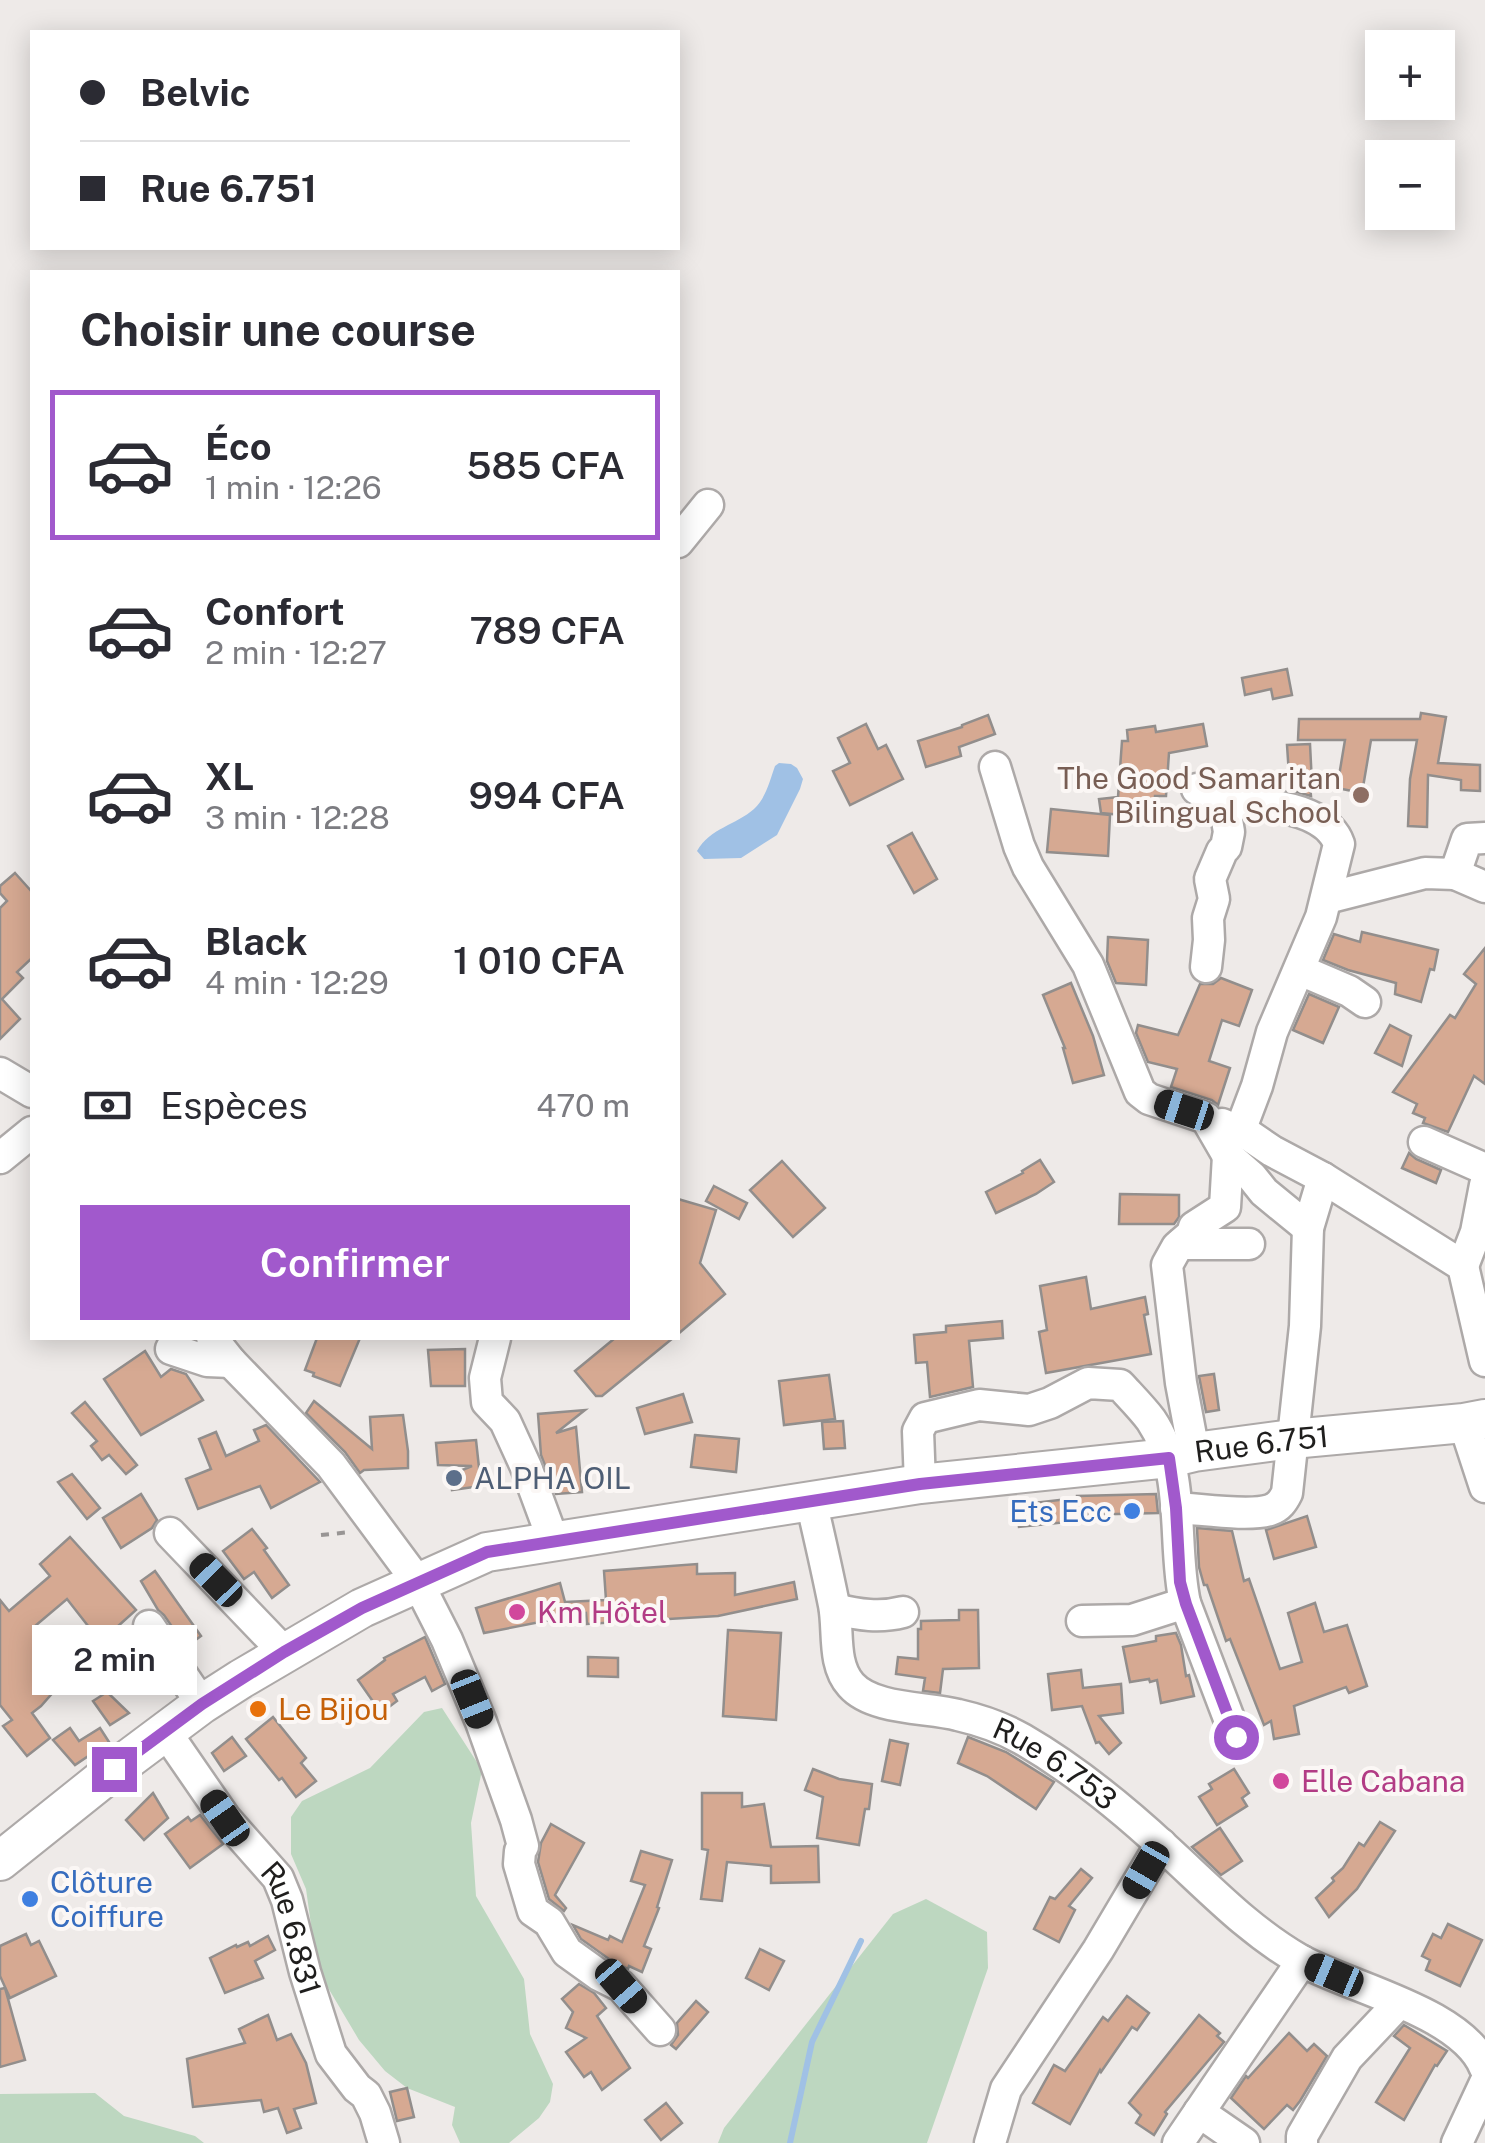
<!DOCTYPE html>
<html lang="fr">
<meta charset="utf-8">
<style>
body{margin:0;font-family:"Public Sans",sans-serif;background:#f2f2f3;color:#2b2b33;height:100vh;display:flex;flex-direction:column;font-size:38px;white-space:nowrap}
*{box-sizing:border-box;margin:0}
p{font-size:32px;color:#7c7c81}
.icon{flex:none;width:55px;height:55px;fill:none;stroke:currentColor;stroke-width:2;stroke-linecap:round;stroke-linejoin:round}
.map{position:relative;flex:1;overflow:hidden}
.panel{position:absolute;left:30px;top:270px;width:650px;height:1070px;display:flex;flex-direction:column;background:#fff;border-radius:0px;box-shadow:0 5px 25px #0003}
.panel>*{flex:none}
.top-card{position:absolute;left:30px;top:30px;width:650px;height:220px;border-radius:0px;box-shadow:0 5px 25px #0003;display:grid;align-content:center;height:220px;padding:0 50px;background:#fff}
.tools{position:absolute;left:1365px;top:30px;display:grid;gap:20px}
.tools a{display:grid;place-items:center;width:90px;height:90px;border-radius:0px;background:#fff;box-shadow:0 5px 25px #0003;font-size:50px}
.end{position:absolute;width:45px;height:45px;margin:-22px;border:12px solid #a159cc;background:#fff;box-shadow:0 0 0 5px #fff}
.from{border-radius:50%}
.bubble{position:absolute;height:70px;border-radius:0px;background:#fff;box-shadow:0 5px 25px #0003;font-size:32px;font-weight:600;line-height:70px;text-align:center}
.car{position:absolute;width:30px;height:60px;margin:-30px -15px;border-radius:12px;box-shadow:0 0 8px 2px #0007;background:linear-gradient(#222 24%,#8ab4d8 0 40%,#222 0 76%,#8ab4d8 0 86%,#222 0)}
.top-card b{display:flex;align-items:center;gap:35px;height:95px;font-size:38px}
.top-card b+b{border-top:2px solid #e1e1e2}
.top-card i{width:25px;height:25px;background:#2b2b33}
ul{padding:0;list-style:none}
li{display:flex;align-items:center;gap:30px;height:150px;margin:0 20px 15px;padding:0 30px;border:5px solid transparent;border-radius:0px}
li div{flex:1}
li b{display:block;font-size:38px}
li em{font-style:normal;font-weight:600}
li.on{border-color:#a159cc}
li>.icon{width:90px;height:90px;stroke-width:1.5}
h2{padding:0 50px;font-size:45px;line-height:120px}
.pay{display:flex;align-items:center;gap:25px;height:110px;padding:0 50px;font-size:38px}
.pay p{margin-inline-start:auto}
.button{display:flex;gap:20px;margin-top:auto;padding:20px 50px}
.button a{flex:1;height:115px;border-radius:0px;background:#a159cc;color:#fff;font-size:40px;font-weight:600;line-height:115px;text-align:center}
.map>svg:first-child{display:block}
.green{fill:#bdd7c0}
.water{fill:#a0c1e5}
.lines{fill:none;stroke-linecap:round;stroke-linejoin:round}
.stream{stroke:#a0c1e5;stroke-width:6}
.building{fill:#d6a992;stroke:#928e8c;stroke-width:2.5}
.minor-casing{stroke:#ada9a8;stroke-width:35}
.major-casing{stroke:#ada9a8;stroke-width:42}
.path{stroke:#989594;stroke-width:4;stroke-dasharray:8 8;stroke-linecap:butt}
.minor{stroke:#fff;stroke-width:30}
.major{stroke:#fff;stroke-width:38}
.route{stroke:#a159cc;stroke-width:12}
.education-dot{fill:#8d6e63;stroke:#fbf7f5;stroke-width:4}
.service-dot{fill:#5c6f8a;stroke:#fbf7f5;stroke-width:4}
.shop-dot{fill:#3f7fe0;stroke:#fbf7f5;stroke-width:4}
.hotel-dot{fill:#d1479c;stroke:#fbf7f5;stroke-width:4}
.food-dot{fill:#e8710a;stroke:#fbf7f5;stroke-width:4}
.labels{text-anchor:middle;dominant-baseline:central;stroke-width:8;stroke-linejoin:round;paint-order:stroke}
.education-label{font-size:30px;fill:#785e54;stroke:#fbf7f5;text-anchor:end}
.street-label{font-size:30px;fill:#1f1e1d;stroke:#fbf7f5}
.service-label{font-size:30px;fill:#4e5e75;stroke:#fbf7f5;text-anchor:start}
.shop-label{font-size:30px;fill:#366cbe;stroke:#fbf7f5;text-anchor:end}
.hotel-label{font-size:30px;fill:#b23c85;stroke:#fbf7f5;text-anchor:start}
.food-label{font-size:30px;fill:#c56008;stroke:#fbf7f5;text-anchor:start}
</style>
<div class="map">
<svg width="1485" height="2143" viewBox="0 0 1485 2143">
<rect width="100%" height="100%" fill="#eeeae8"/>
<!-- green -->
<g class="green">
<polygon points="442,1708 482,1770 471,1823 476,1896 524,1979 530,2034 553,2084 550,2102 539,2118 509,2143 460,2143 452,2125 455,2107 407,2088 385,2071 359,2040 327,1986 314,1946 306,1889 291,1854 291,1817 302,1801 370,1768 424,1712"/>
<polygon points="926,1899 987,1932 988,1968 927,2143 718,2143 724,2128 893,1914"/>
<polygon points="95,2093 124,2116 195,2136 204,2143 0,2143 0,2094"/>
</g>
<!-- water -->
<path class="water" d="M779 763 791 764 797 768 803 779 800 789 777 835 741 858 704 859 697 851C710 828 736 825 754 809 766 798 770 780 775 766Z"/>
<g class="lines">
<!-- stream -->
<polyline class="stream" points="790,2143 812,2042 861,1941"/>
</g>
<!-- building -->
<g class="building">
<polygon points="1287,669 1292,695 1273,699 1271,689 1245,695 1242,678"/>
<polygon points="1421,713 1446,717 1438,763 1480,765 1480,791 1461,790 1461,780 1428,775 1427,827 1408,826 1410,779 1417,740 1371,740 1362,793 1337,788 1345,740 1298,740 1299,719 1420,719"/>
<polygon points="988,715 995,734 959,747 961,756 926,767 918,741 962,727 962,725"/>
<polygon points="866,724 878,749 886,745 903,779 850,805 833,771 850,763 838,738"/>
<polygon points="1203,724 1207,746 1169,753 1166,796 1155,796 1154,818 1101,813 1099,799 1118,797 1122,741 1128,741 1127,730 1155,726 1156,732"/>
<polygon points="1310,744 1312,784 1310,784 1311,796 1290,790 1287,745"/>
<polygon points="1051,809 1110,815 1108,856 1047,852"/>
<polygon points="912,833 937,879 914,893 888,846"/>
<polygon points="15,873 32,892 32,958 17,972 23,978 2,999 20,1019 0,1039 0,908 7,901 0,893 0,886"/>
<polygon points="1362,932 1438,950 1434,970 1430,969 1421,1002 1395,994 1396,983 1348,970 1323,960 1334,934 1360,942"/>
<polygon points="1108,937 1148,940 1146,985 1116,983 1107,961"/>
<polygon points="1485,948 1485,1084 1474,1076 1448,1132 1423,1123 1425,1118 1413,1113 1417,1104 1393,1092 1450,1015 1455,1018 1476,984 1464,974"/>
<polygon points="1221,978 1252,990 1239,1026 1222,1020 1209,1061 1230,1068 1218,1105 1212,1100 1171,1087 1177,1069 1148,1062 1136,1033 1138,1025 1178,1035 1200,984 1213,984"/>
<polygon points="1071,983 1093,1036 1104,1075 1073,1083 1063,1048 1065,1048 1043,995"/>
<polygon points="1309,994 1339,1007 1323,1043 1293,1030"/>
<polygon points="1390,1025 1411,1036 1402,1066 1375,1053"/>
<polygon points="1409,1153 1416,1159 1441,1170 1436,1183 1402,1168"/>
<polygon points="1040,1160 1054,1182 1036,1194 996,1213 986,1192 1023,1173 1022,1171"/>
<polygon points="782,1161 825,1208 793,1237 750,1190"/>
<polygon points="714,1186 747,1203 739,1219 706,1201"/>
<polygon points="1120,1194 1179,1195 1179,1217 1174,1224 1119,1224"/>
<polygon points="678,1199 716,1210 700,1263 725,1294 678,1334"/>
<polygon points="1086,1277 1091,1309 1145,1297 1148,1314 1144,1315 1151,1354 1046,1373 1039,1332 1047,1330 1040,1286"/>
<polygon points="1002,1321 1003,1338 969,1341 973,1387 930,1397 927,1362 916,1363 914,1335 946,1332 946,1326"/>
<polygon points="317,1338 360,1338 340,1386 313,1376 314,1373 305,1370"/>
<polygon points="615,1338 673,1338 602,1396 596,1396 575,1371"/>
<polygon points="465,1349 465,1386 431,1386 428,1350"/>
<polygon points="145,1351 161,1377 171,1369 186,1374 203,1400 141,1435 104,1379"/>
<polygon points="1214,1374 1219,1410 1206,1412 1199,1376"/>
<polygon points="829,1375 835,1419 784,1425 779,1381"/>
<polygon points="683,1394 692,1422 645,1434 637,1408"/>
<polygon points="314,1401 372,1449 370,1417 403,1415 408,1451 408,1468 364,1470 360,1473 345,1452 306,1413"/>
<polygon points="85,1402 137,1465 126,1474 109,1455 102,1460 91,1446 97,1441 72,1413"/>
<polygon points="585,1410 556,1433 576,1427 582,1492 556,1494 541,1455 538,1414"/>
<polygon points="843,1421 845,1448 824,1449 822,1422"/>
<polygon points="266,1425 320,1482 271,1508 260,1486 198,1509 186,1479 211,1469 199,1439 216,1432 226,1456 259,1441 254,1430"/>
<polygon points="695,1435 739,1439 736,1472 691,1467"/>
<polygon points="476,1440 481,1486 452,1490 450,1475 472,1466 438,1465 436,1443"/>
<polygon points="72,1474 100,1508 87,1519 58,1482"/>
<polygon points="141,1494 157,1520 152,1528 121,1548 103,1518"/>
<polygon points="1156,1494 1158,1513 1076,1515 1077,1521 1019,1527 1017,1505 1077,1498 1077,1496"/>
<polygon points="1307,1516 1316,1547 1274,1559 1266,1530"/>
<polygon points="1197,1528 1232,1531 1244,1581 1249,1579 1280,1669 1302,1662 1288,1613 1315,1603 1324,1632 1347,1625 1367,1686 1349,1693 1346,1687 1294,1706 1299,1734 1274,1739 1271,1721 1264,1725 1230,1639 1226,1641 1207,1585 1204,1585 1199,1567"/>
<polygon points="252,1529 267,1548 264,1550 289,1585 272,1598 254,1572 244,1579 223,1551"/>
<polygon points="70,1537 136,1610 117,1627 127,1641 110,1654 67,1599 35,1626 77,1665 41,1706 32,1713 50,1738 27,1756 3,1726 12,1720 0,1705 0,1600 9,1611 50,1576 40,1564"/>
<polygon points="697,1564 697,1574 735,1573 735,1595 794,1582 797,1599 718,1616 587,1624 586,1613 484,1633 476,1608 560,1583 565,1602 606,1600 604,1571"/>
<polygon points="155,1571 201,1636 186,1647 164,1615 158,1610 141,1581"/>
<polygon points="959,1610 978,1610 979,1668 943,1669 940,1693 923,1691 925,1678 896,1674 898,1657 918,1659 918,1629 921,1629 921,1621 959,1620"/>
<polygon points="728,1630 781,1633 776,1720 723,1716"/>
<polygon points="1176,1633 1181,1645 1186,1676 1189,1675 1194,1696 1161,1703 1157,1680 1150,1682 1149,1679 1130,1682 1123,1647 1156,1641 1156,1636"/>
<polygon points="425,1637 445,1684 432,1691 425,1677 393,1694 397,1701 381,1713 358,1680 385,1660 384,1658"/>
<polygon points="588,1657 618,1658 618,1677 588,1676"/>
<polygon points="1081,1670 1083,1688 1121,1684 1123,1713 1099,1716 1121,1743 1109,1754 1099,1742 1096,1743 1082,1706 1052,1710 1048,1674"/>
<polygon points="107,1692 129,1713 110,1725 93,1701"/>
<polygon points="273,1717 306,1758 301,1763 316,1781 296,1797 282,1778 279,1780 246,1739"/>
<polygon points="70,1728 79,1741 100,1728 109,1742 75,1765 53,1740"/>
<polygon points="232,1737 246,1756 224,1771 212,1753"/>
<polygon points="968,1737 1006,1752 1054,1782 1036,1809 987,1776 958,1763"/>
<polygon points="890,1740 908,1744 900,1785 882,1781"/>
<polygon points="813,1769 839,1779 872,1784 869,1809 865,1809 859,1845 817,1838 823,1797 805,1790"/>
<polygon points="1234,1769 1249,1793 1242,1798 1247,1806 1217,1825 1199,1797 1212,1789 1209,1784"/>
<polygon points="153,1793 168,1818 144,1840 126,1820"/>
<polygon points="702,1793 742,1793 742,1807 764,1804 771,1847 818,1846 819,1882 771,1883 771,1866 727,1862 722,1901 701,1899 708,1850 702,1849"/>
<polygon points="200,1815 223,1844 190,1868 165,1834 188,1817 191,1821"/>
<polygon points="1380,1822 1395,1831 1357,1889 1329,1917 1316,1898 1334,1881 1332,1878 1343,1868 1359,1843 1364,1846"/>
<polygon points="551,1824 584,1843 555,1895 566,1908 564,1911 549,1899 538,1862 541,1843"/>
<polygon points="1220,1828 1242,1861 1221,1875 1192,1847"/>
<polygon points="641,1851 672,1860 657,1907 659,1908 644,1946 651,1949 642,1972 629,1966 628,1969 609,1959 581,1939 573,1925 608,1940 610,1936 622,1942 645,1885 631,1881"/>
<polygon points="1081,1869 1092,1878 1069,1906 1075,1910 1059,1942 1034,1929 1050,1897 1055,1899"/>
<polygon points="1448,1924 1482,1940 1460,1986 1426,1970 1430,1960 1422,1956 1433,1934 1441,1938"/>
<polygon points="26,1934 31,1945 39,1941 56,1976 10,1998 0,1976 0,1946"/>
<polygon points="268,1936 275,1950 255,1961 263,1978 225,1993 210,1958 236,1945 237,1947 248,1942 250,1946"/>
<polygon points="760,1949 784,1961 769,1990 746,1978"/>
<polygon points="579,1984 594,1993 606,2008 597,2016 630,2068 602,2090 591,2072 584,2077 566,2052 586,2038 566,2028 573,2012 562,1999"/>
<polygon points="5,1988 25,2060 0,2067 0,1989"/>
<polygon points="1127,1996 1149,2013 1137,2030 1132,2027 1101,2072 1100,2070 1070,2124 1033,2103 1054,2065 1065,2071 1103,2017 1108,2021"/>
<polygon points="696,2001 708,2012 676,2049 671,2045 678,2035 677,2023"/>
<polygon points="268,2015 277,2040 291,2034 306,2063 316,2103 294,2109 301,2128 287,2133 278,2108 264,2112 261,2100 193,2107 187,2059 245,2043 239,2029"/>
<polygon points="1199,2015 1220,2033 1217,2036 1224,2042 1165,2112 1167,2114 1154,2135 1136,2123 1141,2115 1129,2103"/>
<polygon points="1404,2025 1447,2051 1437,2066 1435,2065 1404,2120 1376,2102 1410,2048 1394,2036"/>
<polygon points="1289,2033 1307,2051 1314,2044 1327,2056 1300,2101 1293,2110 1287,2105 1264,2129 1231,2098 1246,2076 1248,2078"/>
<polygon points="407,2088 414,2117 397,2121 390,2092"/>
<polygon points="666,2103 682,2123 661,2140 645,2120"/>
</g>
<g class="lines">
<defs>
<g id="minor">
<polyline points="678,542 708,505"/>
<polyline points="995,767 1019,846 1028,867 1088,965 1140,1092 1149,1099 1206,1118 1228,1156 1252,1177 1264,1192 1308,1228"/>
<path d="M1197 789C1206 793 1216 800 1226 802 1238 805 1253 803 1266 805 1292 808 1330 817 1339 844L1321 917 1272 1032 1257 1086 1240 1131"/>
<polyline points="1455,874 1485,887"/>
<polyline points="1327,898 1425,873 1455,874 1467,839 1485,838"/>
<polyline points="1206,967 1209,940 1208,918 1214,899 1210,879 1222,851 1226,847 1229,832 1224,802"/>
<polyline points="1300,970 1349,991 1365,1002"/>
<polyline points="0,1073 32,1092"/>
<polyline points="1222,1124 1250,1136 1272,1151 1323,1178 1463,1266 1485,1361"/>
<polyline points="1424,1142 1485,1169"/>
<polyline points="0,1158 32,1132"/>
<polyline points="1181,1244 1249,1244"/>
<polyline points="1463,1266 1476,1232 1485,1185"/>
<polyline points="212,1338 231,1362 331,1465 417,1581 447,1640 481,1722 516,1820 523,1846 520,1851 519,1864 533,1911 549,1922 567,1952 599,1975 621,1986 660,2030"/>
<polyline points="495,1338 485,1378 487,1402 505,1421 526,1467 553,1540"/>
<polyline points="171,1349 207,1361 231,1362"/>
<polyline points="1464,1423 1485,1487"/>
<polyline points="1194,1452 1181,1383 1167,1265 1177,1247 1192,1234 1194,1227 1225,1207 1228,1156"/>
<path d="M920 1484 918 1431 925 1418 979 1405 1029 1410 1050 1403 1088 1383 1120 1385C1130 1396 1142 1408 1151 1420 1187 1473 1172 1544 1185 1603L1236 1737"/>
<path id="s1" d="M811 1501C819 1535 827 1570 834 1605 839 1630 832 1664 851 1685 873 1710 928 1707 958 1715 980 1720 1003 1728 1022 1739 1072 1768 1124 1810 1166 1849 1210 1889 1248 1930 1300 1960 1350 1988 1463 2012 1485 2068"/>
<path d="M1176 1508C1200 1509 1249 1517 1270 1510 1279 1507 1283 1501 1287 1493L1305 1326 1308 1228 1323 1178"/>
<polyline points="170,1533 284,1652"/>
<path d="M835 1609C859 1615 880 1618 903 1612"/>
<polyline points="1082,1621 1132,1620 1185,1603"/>
<polyline points="149,1626 202,1704"/>
<path id="s2" d="M165 1731 225 1818 278 1878 287 1900 305 1972 331 2054 357 2088 366 2095 375 2113 384 2143"/>
<polyline points="1199,2112 1244,2143"/>
<polyline points="990,2143 1006,2089 1098,1950 1161,1844"/>
<polyline points="1178,2143 1302,1961"/>
<polyline points="1302,2143 1302,2136 1347,2058 1399,2003"/>
<polyline points="1457,2143 1485,2083"/>
</g>
<g id="major">
<path id="s3" d="M0 1861 115 1769 202 1704 241 1679 362 1608 487 1552 920 1484 1169 1458 1194 1452 1292 1439 1464 1423 1485 1419"/>
</g>
</defs>
<!-- minor casing -->
<use href="#minor" class="minor-casing"/>
<!-- major casing -->
<use href="#major" class="major-casing"/>
<!-- path -->
<polyline class="path" points="321,1535 351,1532"/>
<!-- minor -->
<use href="#minor" class="minor"/>
<!-- major -->
<use href="#major" class="major"/>
</g>
<g class="lines">
<!-- route -->
<polyline class="route" points="114,1769 202,1704 284,1652 362,1608 487,1552 920,1484 1169,1458 1176,1508 1180,1582 1186,1604 1236,1737"/>
</g>
<!-- markers -->
<circle class="education-dot" cx="1361" cy="795" r="10"/>
<circle class="service-dot" cx="454" cy="1478" r="10"/>
<g class="shop-dot">
<circle cx="1132" cy="1511" r="10"/>
<circle cx="30" cy="1899" r="10"/>
</g>
<g class="hotel-dot">
<circle cx="517" cy="1612" r="10"/>
<circle cx="1281" cy="1781" r="10"/>
</g>
<circle class="food-dot" cx="258" cy="1709" r="10"/>
<g class="labels">
<!-- education labels -->
<g class="education-label">
<text x="1341" y="778">The Good Samaritan<tspan x="1341" dy="34">Bilingual School</tspan></text>
</g>
<!-- street labels -->
<g class="street-label">
<text stroke="none"><textPath href="#s3" startOffset="1362">Rue 6.751</textPath></text>
<text stroke="none"><textPath href="#s1" startOffset="412">Rue 6.753</textPath></text>
<text stroke="none"><textPath href="#s2" startOffset="238">Rue 6.831</textPath></text>
</g>
<!-- service labels -->
<g class="service-label">
<text x="474" y="1478">ALPHA OIL</text>
</g>
<!-- shop labels -->
<g class="shop-label">
<text x="1112" y="1511">Ets Ecc</text>
<text x="50" y="1882" text-anchor="start">Clôture<tspan x="50" dy="34">Coiffure</tspan></text>
</g>
<!-- hotel labels -->
<g class="hotel-label">
<text x="537" y="1612">Km Hôtel</text>
<text x="1301" y="1781">Elle Cabana</text>
</g>
<!-- food labels -->
<g class="food-label">
<text x="278" y="1709">Le Bijou</text>
</g>
</g>
</svg>
<div class="tools">
<a>+</a>
<a>−</a>
</div>
<i class="end from" style="left:1236px;top:1737px"></i>
<i class="end" style="left:114px;top:1769px"></i>
<div class="bubble" style="left:32px;top:1625px;width:165px">2 min</div>
<i class="car" style="left:1184px;top:1110px;rotate:288deg"></i>
<i class="car" style="left:216px;top:1580px;rotate:316deg"></i>
<i class="car" style="left:472px;top:1699px;rotate:158deg"></i>
<i class="car" style="left:225px;top:1818px;rotate:325deg"></i>
<i class="car" style="left:1146px;top:1870px;rotate:210deg"></i>
<i class="car" style="left:1334px;top:1975px;rotate:293deg"></i>
<i class="car" style="left:621px;top:1986px;rotate:139deg"></i>
<div class="top-card">
<b><i class="from"></i>Belvic</b>
<b><i></i>Rue 6.751</b>
</div>
<section class="panel">
<h2>Choisir une course</h2>
<ul>
<li class="on"><svg class="icon" aria-label="car" viewBox="0 0 24 24"><path d="M5 17H2v-5l4-1 3-4h7l3 4 3 1v5h-3M9 17h6M6 11h13"/><circle cx="7" cy="17" r="2"/><circle cx="17" cy="17" r="2"/></svg><div><b>Éco</b><p>1 min · 12:26</p></div><em>585 CFA</em></li>
<li><svg class="icon" aria-label="car" viewBox="0 0 24 24"><path d="M5 17H2v-5l4-1 3-4h7l3 4 3 1v5h-3M9 17h6M6 11h13"/><circle cx="7" cy="17" r="2"/><circle cx="17" cy="17" r="2"/></svg><div><b>Confort</b><p>2 min · 12:27</p></div><em>789 CFA</em></li>
<li><svg class="icon" aria-label="car" viewBox="0 0 24 24"><path d="M5 17H2v-5l4-1 3-4h7l3 4 3 1v5h-3M9 17h6M6 11h13"/><circle cx="7" cy="17" r="2"/><circle cx="17" cy="17" r="2"/></svg><div><b>XL</b><p>3 min · 12:28</p></div><em>994 CFA</em></li>
<li><svg class="icon" aria-label="car" viewBox="0 0 24 24"><path d="M5 17H2v-5l4-1 3-4h7l3 4 3 1v5h-3M9 17h6M6 11h13"/><circle cx="7" cy="17" r="2"/><circle cx="17" cy="17" r="2"/></svg><div><b>Black</b><p>4 min · 12:29</p></div><em>1 010 CFA</em></li>
</ul>
<div class="pay"><svg class="icon" aria-label="cash" viewBox="0 0 24 24"><path d="M3 7h18v10H3z"/><circle cx="12" cy="12" r="2"/></svg>Espèces<p>470 m</p></div>
<div class="button"><a>Confirmer</a></div>
</section>
</div>
